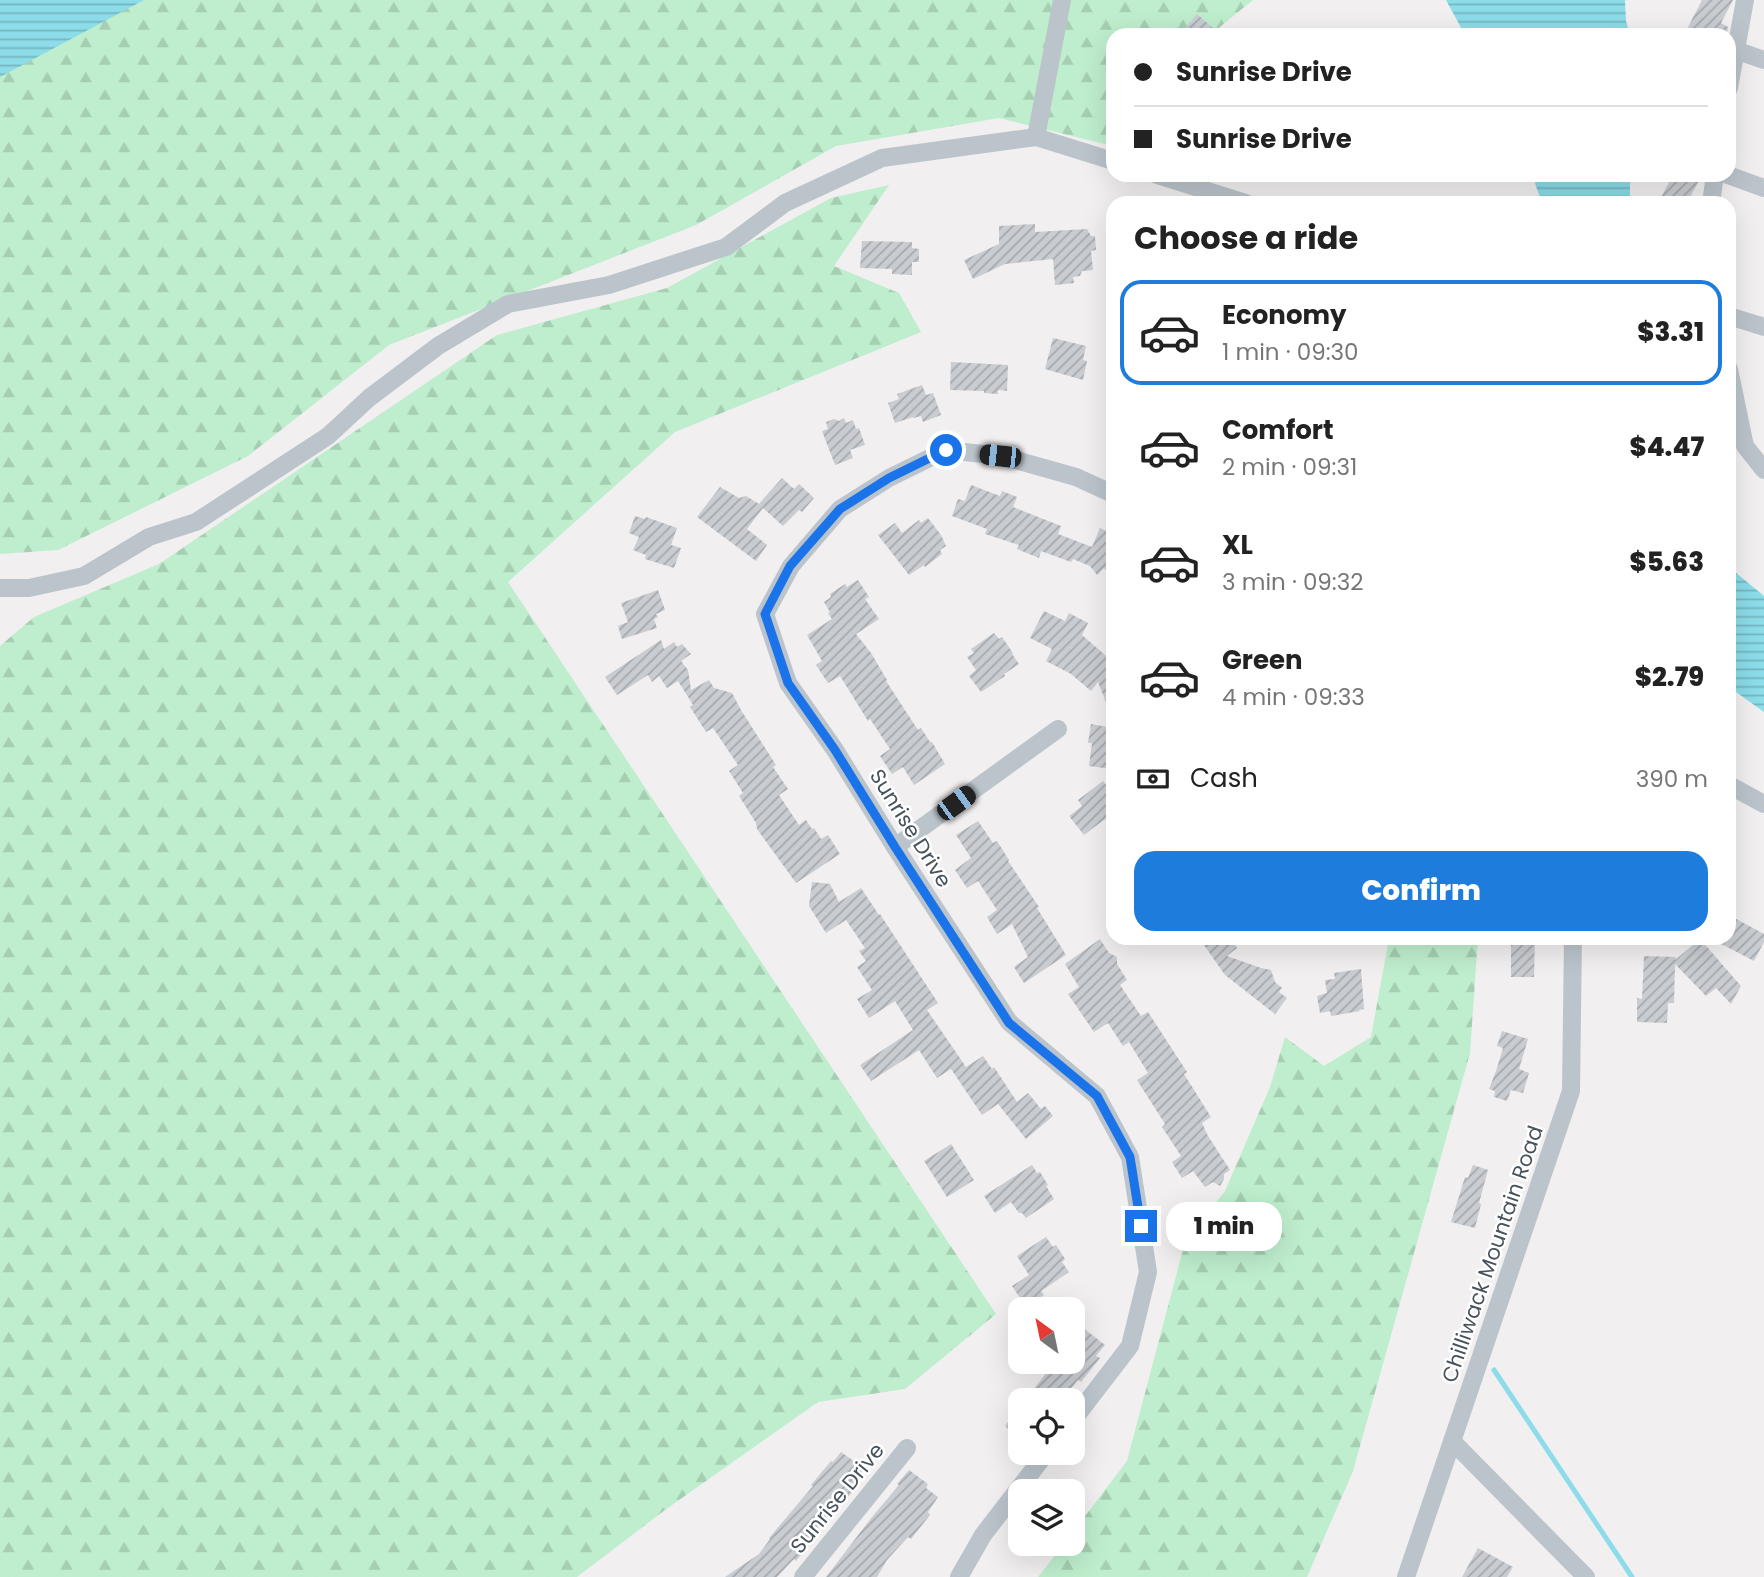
<!DOCTYPE html>
<meta charset="utf-8">
<style>
body{margin:0;font-family:Poppins,sans-serif;background:#f6f6f6;color:#222;height:100vh;display:flex;flex-direction:column;font-size:26px;white-space:nowrap}
*{box-sizing:border-box;margin:0}
p{font-size:23px;color:#767676}
.icon{flex:none;width:38px;height:38px;fill:none;stroke:currentColor;stroke-width:2;stroke-linecap:round;stroke-linejoin:round}
.map{position:relative;flex:1;overflow:hidden}
.details{position:absolute;left:1106px;top:196px;width:630px;height:749px;display:flex;flex-direction:column;background:#fff;border-radius:21px;box-shadow:0 7px 28px #0002}
.details>*{flex:none}
.guide{position:absolute;left:1106px;top:28px;width:630px;height:154px;border-radius:21px;box-shadow:0 7px 28px #0002;display:grid;align-content:center;height:154px;padding:0 28px;background:#fff}
.needle{width:46px;rotate:327deg}
.controls{position:absolute;left:1008px;top:1297px;display:grid;gap:14px}
.controls a{display:grid;place-items:center;width:77px;height:77px;border-radius:14px;background:#fff;box-shadow:0 7px 28px #0002;font-size:35px}
.end{position:absolute;width:32px;height:32px;margin:-16px;border:9px solid #1a73e8;background:#fff;box-shadow:0 0 0 4px #fff}
.from{border-radius:50%}
.bubble{position:absolute;height:49px;border-radius:21px;background:#fff;box-shadow:0 7px 28px #0002;font-size:23px;font-weight:800;line-height:49px;text-align:center}
.car{position:absolute;width:21px;height:42px;margin:-21px -10px;border-radius:9px;box-shadow:0 0 5px 2px #0007;background:linear-gradient(#222 24%,#8ab4d8 0 40%,#222 0 76%,#8ab4d8 0 86%,#222 0)}
.guide b{display:flex;align-items:center;gap:24px;height:66px;font-size:26px}
.guide b+b{border-top:2px solid #e0e0e0}
.guide i{width:18px;height:18px;background:#222}
ul{padding:0;list-style:none}
li{display:flex;align-items:center;gap:21px;height:105px;margin:0 14px 10px;padding:0 14px;border:4px solid transparent;border-radius:21px}
li div{flex:1}
li b{display:block;font-size:26px}
li em{font-style:normal;font-weight:800}
li.current{border-color:#1e7ddc}
li>.icon{width:63px;height:63px;stroke-width:1.5}
h2{padding:0 28px;font-size:32px;line-height:84px}
.pay{display:flex;align-items:center;gap:18px;height:77px;padding:0 28px;font-size:26px}
.pay p{margin-inline-start:auto}
.action{display:flex;gap:14px;margin-top:auto;padding:14px 28px}
.action a{flex:1;height:80px;border-radius:21px;background:#1e7ddc;color:#fff;font-size:28px;font-weight:800;line-height:80px;text-align:center}
.map>svg:first-child{display:block}
.forest{fill:url(#forest-firs)}
.water{fill:url(#water-rules)}
.lines{fill:none;stroke-linecap:round;stroke-linejoin:round}
.stream{stroke:#8cdce9;stroke-width:5}
.building{fill:url(#building-hatch)}
.minor{stroke:#bbc4cb;stroke-width:18}
.route{stroke:#1a73e8;stroke-width:9}
.labels{text-anchor:middle;dominant-baseline:central;stroke-width:5;stroke-linejoin:round;paint-order:stroke}
.street-label{font-size:21px;fill:#47535c;stroke:#fff}
</style>
<div class="map">
<svg width="1764" height="1577" viewBox="0 0 1764 1577">
<defs>
<pattern id="forest-firs" width="22" height="20" patternUnits="userSpaceOnUse" patternTransform="scale(1.75)"><rect width="22" height="20" fill="#beeecd"/><path d="M5 1l3.5 6h-7zM16 11l3.5 6h-7z" fill="#a5ceb2"/></pattern>
<pattern id="water-rules" width="6" height="5" patternUnits="userSpaceOnUse" patternTransform="scale(1.75)"><rect width="6" height="5" fill="#8cdce9"/><path d="M0 2.5h6" fill="none" stroke="#74b5c0"/></pattern>
<pattern id="building-hatch" width="6" height="6" patternUnits="userSpaceOnUse" patternTransform="scale(1.75)"><rect width="6" height="6" fill="#c9ccd1"/><path d="M-1 1l2-2M0 6l6-6M5 7l2-2" fill="none" stroke="#a5a8ad"/></pattern>
</defs>
<rect width="100%" height="100%" fill="#f1efef"/>
<!-- forest -->
<g class="forest">
<polygon points="76,0 1253,0 1210,35 1113,35 1113,146 999,118 836,146 696,225 389,345 248,456 58,550 0,554 0,50"/>
<polygon points="889,185 834,266 899,293 921,332 675,432 508,582 996,1314 905,1389 818,1402 665,1510 577,1577 0,1577 0,646 34,617 159,564 497,335 667,288 831,198"/>
<polygon points="1389,938 1478,938 1470,1053 1353,1471 1307,1577 1038,1577 1064,1544 1073,1544 1073,1532 1127,1461 1185,1242 1225,1191 1270,1087 1285,1037 1324,1066 1371,1037"/>
</g>
<!-- water -->
<g class="water">
<polygon points="0,0 144,0 0,77"/>
<polygon points="1446,0 1625,0 1626,21 1630,35 1465,35"/>
<polygon points="1532,175 1630,175 1630,203 1542,203"/>
<polygon points="1729,567 1764,596 1764,712 1729,687"/>
</g>
<g class="lines">
<!-- stream -->
<polyline class="stream" points="1494,1370 1632,1577"/>
</g>
<!-- building -->
<g class="building">
<polygon points="1702,0 1733,0 1721,23 1728,27 1727,35 1687,35 1689,30 1687,29"/>
<polygon points="1197,14 1221,35 1179,35"/>
<polygon points="1673,175 1702,175 1687,203 1658,203"/>
<polygon points="1035,224 1035,232 1087,229 1091,236 1095,236 1096,250 1091,251 1093,270 1082,271 1080,276 1073,277 1074,283 1055,285 1053,259 1005,264 973,279 964,260 999,244 999,226"/>
<polygon points="862,241 912,242 912,248 919,249 919,262 912,262 912,275 892,274 892,269 860,268"/>
<polygon points="1053,338 1086,346 1083,360 1087,361 1083,380 1045,369"/>
<polygon points="951,362 1008,365 1007,391 998,390 998,394 984,393 984,391 950,390"/>
<polygon points="922,385 926,395 933,393 941,415 923,422 921,416 913,418 913,417 895,423 888,403 899,399 897,394"/>
<polygon points="844,418 846,423 853,420 856,429 859,428 865,445 850,450 853,458 835,465 822,431 828,429 826,422 834,419 839,421"/>
<polygon points="782,478 794,489 799,484 814,498 802,512 799,510 783,526 763,508 747,529 767,545 756,561 697,517 720,487 739,498 746,496 759,504"/>
<polygon points="971,485 1000,496 1002,491 1017,497 1013,507 1061,526 1058,534 1092,547 1100,528 1113,534 1113,580 1104,568 1097,575 1090,566 1073,559 1071,562 1041,551 1039,558 1017,549 1019,545 985,534 987,529 952,516 958,499 965,501"/>
<polygon points="635,516 645,519 646,517 677,528 671,545 681,548 674,568 645,559 646,555 633,550 639,537 629,533"/>
<polygon points="928,518 941,535 946,546 940,550 942,554 925,567 924,565 909,575 878,535 895,523 902,533 919,520 921,523"/>
<polygon points="858,580 869,597 865,599 879,619 856,634 871,653 887,680 886,681 918,730 921,728 930,742 932,742 945,764 914,785 903,767 892,774 880,756 890,749 870,719 868,721 840,676 828,683 816,665 822,661 807,635 832,619 828,613 830,612 824,602 831,597 830,594 845,584 847,587"/>
<polygon points="658,590 665,610 656,614 658,617 654,619 657,628 622,639 618,626 628,622 621,603"/>
<polygon points="1044,611 1065,621 1069,613 1088,623 1082,635 1113,662 1113,717 1112,717 1098,682 1091,691 1071,674 1046,661 1052,649 1030,638"/>
<polygon points="994,633 999,639 1002,637 1013,653 1012,654 1019,664 1004,674 1005,676 981,692 969,676 976,670 967,657 974,653 971,649"/>
<polygon points="661,640 664,649 674,642 677,647 682,644 691,654 681,661 688,670 691,690 709,680 714,688 732,693 741,710 776,765 773,767 788,789 779,795 799,825 806,820 812,829 814,828 821,839 828,835 840,854 796,883 757,829 756,823 739,796 743,793 729,771 738,765 713,728 706,732 690,707 693,705 678,681 667,688 659,676 652,682 648,675 617,695 605,677"/>
<polygon points="1091,724 1113,728 1113,769 1089,766 1092,743 1088,743"/>
<polygon points="1103,781 1113,794 1113,829 1105,819 1084,835 1069,816 1082,806 1078,800"/>
<polygon points="978,821 993,843 997,841 1009,860 1008,861 1039,907 1037,908 1066,955 1024,983 1014,967 1028,957 1012,924 997,934 987,917 997,910 978,881 967,888 955,870 971,858 956,835"/>
<polygon points="812,882 830,884 839,902 861,888 879,915 880,914 938,1003 927,1010 966,1067 983,1056 992,1069 994,1067 1017,1102 1028,1093 1041,1109 1045,1106 1053,1116 1026,1139 998,1104 982,1115 951,1069 937,1078 919,1050 871,1081 860,1065 913,1030 895,1001 869,1018 857,999 872,990 857,967 866,961 859,951 865,948 846,920 826,933 809,906"/>
<polygon points="1729,915 1764,934 1764,942 1754,961 1710,938 1729,938"/>
<polygon points="1199,938 1231,938 1237,948 1227,956 1261,968 1271,970 1275,982 1282,988 1279,992 1287,998 1275,1014 1225,975"/>
<polygon points="1511,938 1535,938 1534,977 1511,977"/>
<polygon points="1100,939 1109,953 1117,957 1117,964 1127,980 1120,985 1141,1016 1148,1012 1187,1072 1184,1074 1211,1117 1202,1123 1208,1136 1230,1170 1224,1174 1224,1179 1220,1186 1213,1182 1205,1187 1193,1171 1182,1178 1172,1162 1181,1156 1162,1127 1165,1124 1137,1080 1148,1073 1129,1042 1123,1046 1108,1023 1094,1032 1068,994 1079,987 1065,964"/>
<polygon points="1700,939 1741,986 1731,1004 1716,988 1706,996 1675,964 1674,1003 1668,1003 1667,1023 1637,1022 1637,998 1642,999 1644,956 1676,957 1675,960"/>
<polygon points="1361,969 1364,1009 1359,1010 1360,1011 1331,1016 1330,1011 1320,1013 1317,996 1327,993 1325,980 1335,979 1334,973"/>
<polygon points="1502,1031 1528,1039 1519,1069 1529,1073 1523,1093 1511,1090 1507,1101 1494,1097 1495,1091 1489,1089 1496,1071 1503,1048 1497,1046"/>
<polygon points="951,1144 974,1180 947,1197 924,1161"/>
<polygon points="1032,1165 1037,1173 1040,1172 1048,1185 1046,1186 1054,1199 1026,1218 1022,1213 1019,1213 1011,1202 995,1213 984,1196"/>
<polygon points="1473,1165 1488,1170 1479,1203 1481,1204 1475,1228 1451,1222 1465,1177 1468,1178"/>
<polygon points="1046,1237 1053,1247 1056,1245 1065,1259 1062,1262 1069,1272 1041,1291 1044,1295 1026,1307 1012,1286 1029,1275 1017,1256"/>
<polygon points="1082,1327 1105,1345 1096,1356 1100,1358 1081,1382 1078,1380 1062,1400 1025,1400 1055,1362 1073,1362 1073,1337"/>
<polygon points="1020,1406 1020,1439 1005,1426"/>
<polygon points="841,1452 865,1469 856,1479 860,1482 839,1508 836,1506 814,1533 817,1535 796,1561 794,1559 777,1577 725,1577 759,1554 770,1539 769,1538 813,1486 811,1485 831,1461 833,1462"/>
<polygon points="909,1470 928,1484 926,1488 938,1497 928,1512 930,1515 911,1539 908,1537 887,1560 877,1577 826,1577 872,1517 899,1485 897,1484"/>
<polygon points="1478,1548 1513,1567 1507,1577 1462,1577"/>
</g>
<g class="lines">
<!-- minor -->
<g class="minor">
<polyline points="1735,50 1764,60"/>
<polyline points="1729,88 1745,0"/>
<polyline points="1036,137 1062,0"/>
<polyline points="1157,175 1246,203"/>
<polyline points="1728,175 1764,188"/>
<polyline points="1711,203 1715,175"/>
<polyline points="1729,316 1764,327"/>
<polyline points="1729,369 1745,446 1764,470"/>
<polyline points="0,588 29,588 84,576 149,537 196,522 328,436 369,398 438,346 508,304 609,285 726,247 785,203 882,158 1036,137 1113,161"/>
<polyline points="1729,785 1764,804"/>
<polyline points="895,847 1058,729"/>
<polyline points="1073,1420 1130,1346 1148,1272 1130,1157 1097,1096 1009,1022 895,847 835,750 788,683 765,614 791,566 840,509 889,478 946,450 1001,456 1076,477 1113,494"/>
<polyline points="1452,1441 1586,1577"/>
<polyline points="803,1577 907,1448"/>
<polyline points="959,1577 983,1535 1047,1452"/>
<polyline points="1406,1577 1571,1091 1573,938"/>
</g>
</g>
<g class="lines">
<!-- route -->
<polyline class="route" points="946,450 889,478 840,509 790,566 765,614 788,683 835,750 895,847 1009,1023 1097,1096 1130,1157 1141,1226"/>
</g>
<g class="labels">
<!-- street labels -->
<g class="street-label">
<text transform="translate(911 828) rotate(58)">Sunrise Drive</text>
<text transform="translate(1492 1254) rotate(-71)">Chilliwack Mountain Road</text>
<text transform="translate(837 1498) rotate(-51)">Sunrise Drive</text>
</g>
</g>
</svg>
<div class="controls">
<a><svg class="needle" viewBox="-14 -14 28 28"><path d="M0-13l5 13h-10z" fill="#e53935"/><path d="M0 13l5-13h-10z" fill="#767676"/></svg></a>
<a><svg class="icon" aria-label="locate" viewBox="0 0 24 24"><circle cx="12" cy="12" r="6"/><path d="M12 2v4M12 18v4M2 12h4M18 12h4"/></svg></a>
<a><svg class="icon" aria-label="layers" viewBox="0 0 24 24"><path d="M12 4l9 5-9 5-9-5zM3 14l9 5 9-5"/></svg></a>
</div>
<i class="end from" style="left:946px;top:450px"></i>
<i class="end" style="left:1141px;top:1226px"></i>
<div class="bubble" style="left:1166px;top:1202px;width:116px">1 min</div>
<i class="car" style="left:1000px;top:456px;rotate:276deg"></i>
<i class="car" style="left:956px;top:803px;rotate:54deg"></i>
<div class="guide">
<b><i class="from"></i>Sunrise Drive</b>
<b><i></i>Sunrise Drive</b>
</div>
<section class="details">
<h2>Choose a ride</h2>
<ul>
<li class="current"><svg class="icon" aria-label="car" viewBox="0 0 24 24"><path d="M5 17H2v-5l4-1 3-4h7l3 4 3 1v5h-3M9 17h6M6 11h13"/><circle cx="7" cy="17" r="2"/><circle cx="17" cy="17" r="2"/></svg><div><b>Economy</b><p>1 min · 09:30</p></div><em>$3.31</em></li>
<li><svg class="icon" aria-label="car" viewBox="0 0 24 24"><path d="M5 17H2v-5l4-1 3-4h7l3 4 3 1v5h-3M9 17h6M6 11h13"/><circle cx="7" cy="17" r="2"/><circle cx="17" cy="17" r="2"/></svg><div><b>Comfort</b><p>2 min · 09:31</p></div><em>$4.47</em></li>
<li><svg class="icon" aria-label="car" viewBox="0 0 24 24"><path d="M5 17H2v-5l4-1 3-4h7l3 4 3 1v5h-3M9 17h6M6 11h13"/><circle cx="7" cy="17" r="2"/><circle cx="17" cy="17" r="2"/></svg><div><b>XL</b><p>3 min · 09:32</p></div><em>$5.63</em></li>
<li><svg class="icon" aria-label="car" viewBox="0 0 24 24"><path d="M5 17H2v-5l4-1 3-4h7l3 4 3 1v5h-3M9 17h6M6 11h13"/><circle cx="7" cy="17" r="2"/><circle cx="17" cy="17" r="2"/></svg><div><b>Green</b><p>4 min · 09:33</p></div><em>$2.79</em></li>
</ul>
<div class="pay"><svg class="icon" aria-label="cash" viewBox="0 0 24 24"><path d="M3 7h18v10H3z"/><circle cx="12" cy="12" r="2"/></svg>Cash<p>390 m</p></div>
<div class="action"><a>Confirm</a></div>
</section>
</div>
